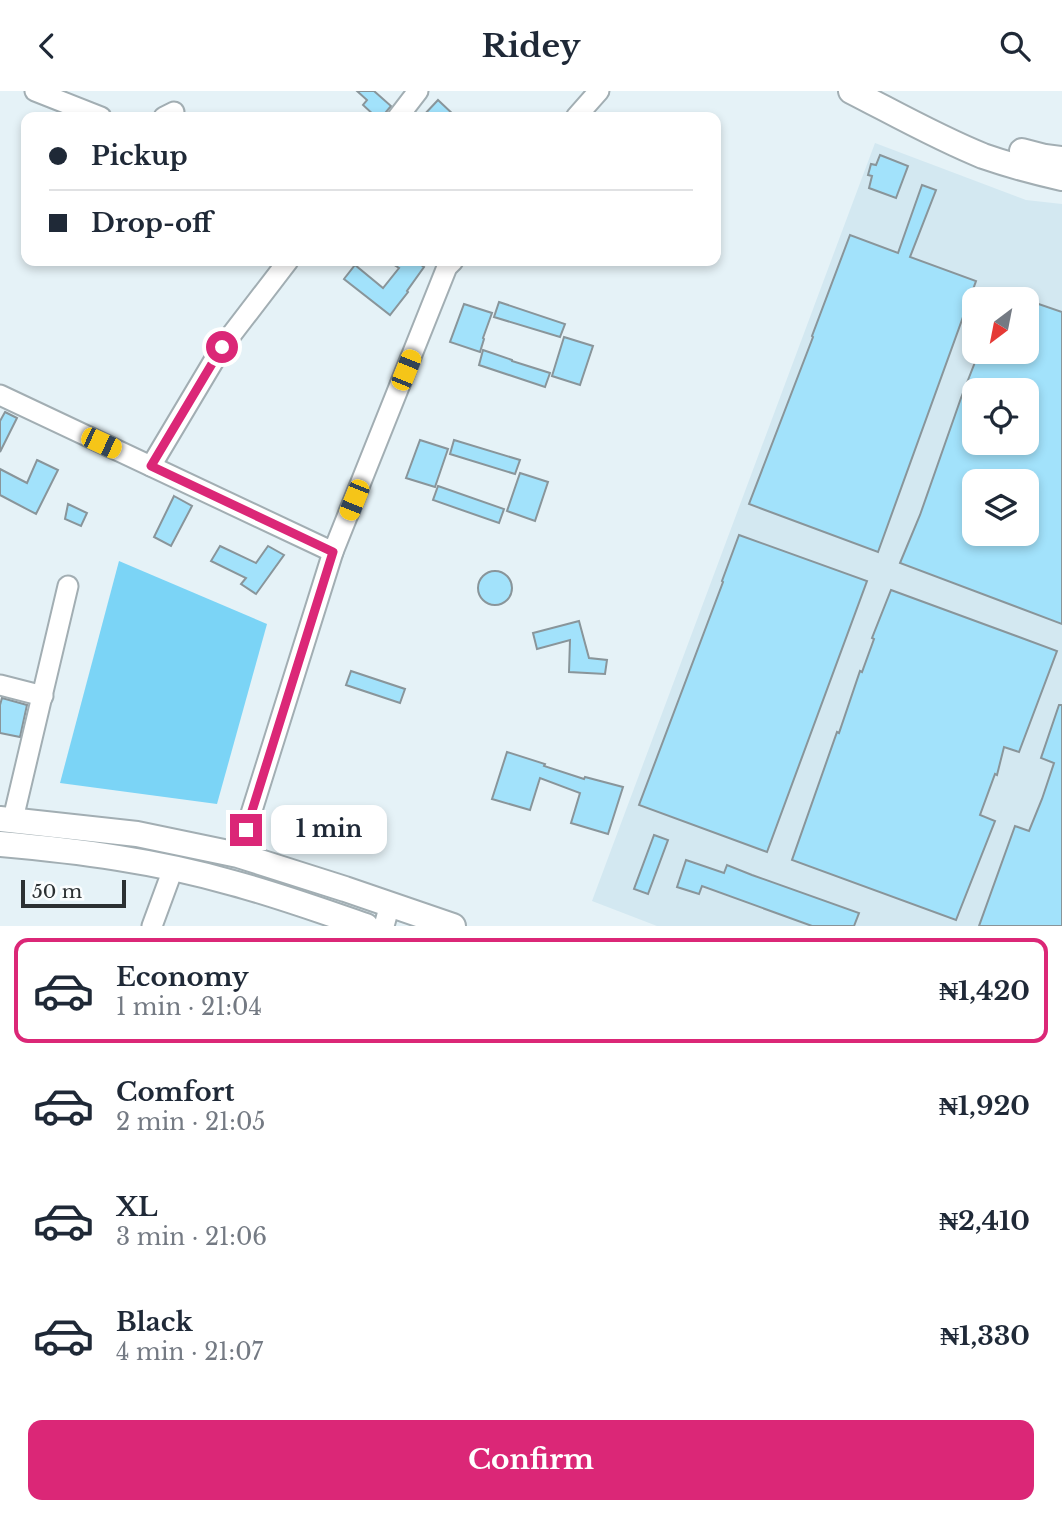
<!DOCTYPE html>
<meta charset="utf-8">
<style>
body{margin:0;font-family:"Libre Baskerville",serif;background:#f6f6f7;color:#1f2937;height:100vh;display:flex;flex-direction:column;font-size:26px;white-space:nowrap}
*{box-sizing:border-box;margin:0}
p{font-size:23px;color:#747a83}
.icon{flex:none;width:38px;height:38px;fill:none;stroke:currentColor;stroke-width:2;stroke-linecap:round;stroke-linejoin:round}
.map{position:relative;height:835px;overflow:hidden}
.drawer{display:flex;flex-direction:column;background:#fff;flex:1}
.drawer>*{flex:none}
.top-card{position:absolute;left:21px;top:21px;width:700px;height:154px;border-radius:14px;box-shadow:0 4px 10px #0003;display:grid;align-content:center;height:154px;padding:0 28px;background:#fff}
.needle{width:46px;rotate:212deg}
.controls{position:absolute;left:962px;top:196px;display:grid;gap:14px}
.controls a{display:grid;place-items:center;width:77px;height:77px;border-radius:14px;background:#fff;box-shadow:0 4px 10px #0003;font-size:35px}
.scale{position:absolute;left:21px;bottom:18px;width:105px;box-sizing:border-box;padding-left:7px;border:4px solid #2b3032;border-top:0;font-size:19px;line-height:24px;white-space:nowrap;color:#2b3032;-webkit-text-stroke:5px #fafdfe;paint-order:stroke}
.end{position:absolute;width:32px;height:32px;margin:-16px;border:9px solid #db2777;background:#fff;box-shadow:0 0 0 4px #fff}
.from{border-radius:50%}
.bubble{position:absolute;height:49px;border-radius:14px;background:#fff;box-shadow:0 4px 10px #0003;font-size:23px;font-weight:800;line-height:49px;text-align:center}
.car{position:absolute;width:21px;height:42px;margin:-21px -10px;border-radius:9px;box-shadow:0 0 5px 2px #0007;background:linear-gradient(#f5c518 24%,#345 0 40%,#f5c518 0 76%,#345 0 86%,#f5c518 0)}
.top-card b{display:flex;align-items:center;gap:24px;height:66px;font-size:26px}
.top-card b+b{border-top:2px solid #e0e1e3}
.top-card i{width:18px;height:18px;background:#1f2937}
ul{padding:12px 0 0;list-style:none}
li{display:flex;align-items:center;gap:21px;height:105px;margin:0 14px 10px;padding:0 14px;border:4px solid transparent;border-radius:14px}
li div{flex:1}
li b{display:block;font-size:26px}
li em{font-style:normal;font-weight:800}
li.on{border-color:#db2777}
li>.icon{width:63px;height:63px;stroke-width:1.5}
.cta{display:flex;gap:14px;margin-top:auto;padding:14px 28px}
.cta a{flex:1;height:80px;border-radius:14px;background:#db2777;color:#fff;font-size:28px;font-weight:800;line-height:80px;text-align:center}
header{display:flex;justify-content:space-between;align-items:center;height:91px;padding:0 28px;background:#fff;font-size:32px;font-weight:800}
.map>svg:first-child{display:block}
.built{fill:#d3e8f1;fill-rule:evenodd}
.green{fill:#7bd4f6}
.building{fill:#a2e2fb;stroke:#89959a;stroke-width:2;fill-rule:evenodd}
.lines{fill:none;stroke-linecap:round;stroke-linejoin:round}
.minor-casing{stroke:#a2aeb3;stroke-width:23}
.major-casing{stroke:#a2aeb3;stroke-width:28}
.minor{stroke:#fff;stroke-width:19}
.major{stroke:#fff;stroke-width:24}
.route{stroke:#db2777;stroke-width:9}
</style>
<header><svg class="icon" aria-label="back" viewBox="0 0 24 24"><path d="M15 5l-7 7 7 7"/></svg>Ridey<svg class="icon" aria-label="search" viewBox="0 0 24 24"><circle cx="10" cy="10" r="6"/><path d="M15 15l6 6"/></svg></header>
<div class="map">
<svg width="1062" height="835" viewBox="0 0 1062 835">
<rect width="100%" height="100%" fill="#e5f2f7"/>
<!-- built -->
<path class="built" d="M875 52 1026 109 1062 113V835H657L592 810ZM975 208H1027V261H975ZM975 299H1027V352H975ZM975 390H1027V443H975Z"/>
<!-- green -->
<polygon class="green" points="119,470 267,533 217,713 60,692"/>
<!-- building -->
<g class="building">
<polygon points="357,0 374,0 391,15 382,26 376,26 363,14 367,9"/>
<polygon points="438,9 456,26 422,26"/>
<polygon points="880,64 908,75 896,107 869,97 872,85 868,84 871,73 876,74"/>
<polygon points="922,94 936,99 910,166 976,190 878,461 749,413 813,246 812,245 850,144 898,162"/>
<polygon points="388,170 415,170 424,176 407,200 408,201 390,224 344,188 355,174 383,197 399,177"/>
<path d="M1027 209 1062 221V533L900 472 920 424 961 307 979 261H1027ZM975 299H1027V352H975ZM975 390H1036L1027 413V443H975Z"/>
<polygon points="499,211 565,233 560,246 494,226"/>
<polygon points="464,213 492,222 483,247 484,248 480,261 450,251"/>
<polygon points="564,246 593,255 580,294 552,285"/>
<polygon points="483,259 512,269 512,270 550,282 545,296 479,274"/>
<polygon points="5,321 17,327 0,361 0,330"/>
<polygon points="420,349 448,358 435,396 406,387"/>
<polygon points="454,349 520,369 515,383 450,363"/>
<polygon points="37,369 58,379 36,423 0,404 0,378 27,392"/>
<polygon points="520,382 548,391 535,430 507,420"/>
<polygon points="438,395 504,418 499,432 433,409"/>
<polygon points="174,405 192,415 171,455 154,446"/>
<polygon points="68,413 87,422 81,435 65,428"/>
<polygon points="739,444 867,490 767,761 639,714 723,491 722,490"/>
<polygon points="220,455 256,472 268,455 284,464 256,503 241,493 246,487 211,470"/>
<circle cx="495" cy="497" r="17"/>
<polygon points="891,499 1057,560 1019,661 1004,656 997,684 995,683 980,724 995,730 956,829 792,769 837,641 839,642 860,580 862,581 874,548 872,547"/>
<polygon points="579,530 589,567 607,569 605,583 569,581 570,549 537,558 533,542"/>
<polygon points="351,580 405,598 400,612 346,594"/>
<polygon points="2,607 27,614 20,646 0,642 0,614"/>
<polygon points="1059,614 1062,614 1062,835 979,835 1015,735 1029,740 1042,708 1054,672 1041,667"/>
<polygon points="507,661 545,673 544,675 584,688 585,686 623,696 608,743 571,732 580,702 540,687 530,719 492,708"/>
<polygon points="654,744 668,749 648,803 634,798"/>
<polygon points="686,769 724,782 727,774 752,784 859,822 854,835 812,835 702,795 699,803 677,796"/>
</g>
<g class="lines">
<defs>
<g id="minor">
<polyline points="35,0 101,26"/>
<polyline points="164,26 174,21"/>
<polyline points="398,26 418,0"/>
<polyline points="576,26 599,0"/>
<polyline points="0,304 333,461 447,176 453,170"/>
<polyline points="151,375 222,256 288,170"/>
<polyline points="0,594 43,605"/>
<polyline points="13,728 68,495"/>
<polyline points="238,764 333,461"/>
<polyline points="152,835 173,778"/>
<polyline points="384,835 390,813"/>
</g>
<g id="major">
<path d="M851 0C894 22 938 47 983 65 1009 74 1035 81 1062 87"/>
<polyline points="1022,60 1045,66 1062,68"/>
<polyline points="0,728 137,743 238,764 345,798 453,835"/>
<path d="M0 753C79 760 157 770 233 792 278 804 322 820 366 835"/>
</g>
</defs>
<!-- minor casing -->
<use href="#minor" class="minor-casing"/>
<!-- major casing -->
<use href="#major" class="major-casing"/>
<!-- minor -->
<use href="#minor" class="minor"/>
<!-- major -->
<use href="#major" class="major"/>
</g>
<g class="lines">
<!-- route -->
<polyline class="route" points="222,256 151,375 333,461 246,739"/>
</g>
</svg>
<div class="controls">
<a><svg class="needle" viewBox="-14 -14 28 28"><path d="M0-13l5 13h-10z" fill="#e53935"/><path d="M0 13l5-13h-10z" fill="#747a83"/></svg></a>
<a><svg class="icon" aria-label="locate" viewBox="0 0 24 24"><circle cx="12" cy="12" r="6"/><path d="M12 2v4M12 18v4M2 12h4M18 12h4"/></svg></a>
<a><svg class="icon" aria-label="layers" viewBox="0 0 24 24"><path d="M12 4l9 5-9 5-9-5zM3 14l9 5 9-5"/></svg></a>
</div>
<div class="scale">50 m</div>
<i class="end from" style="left:222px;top:256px"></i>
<i class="end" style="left:246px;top:739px"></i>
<div class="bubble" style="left:271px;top:714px;width:116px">1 min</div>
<i class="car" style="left:406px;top:279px;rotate:22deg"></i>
<i class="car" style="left:101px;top:352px;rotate:115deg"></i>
<i class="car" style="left:354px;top:409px;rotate:202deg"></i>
<div class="top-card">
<b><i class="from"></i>Pickup</b>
<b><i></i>Drop-off</b>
</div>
</div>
<section class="drawer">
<ul>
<li class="on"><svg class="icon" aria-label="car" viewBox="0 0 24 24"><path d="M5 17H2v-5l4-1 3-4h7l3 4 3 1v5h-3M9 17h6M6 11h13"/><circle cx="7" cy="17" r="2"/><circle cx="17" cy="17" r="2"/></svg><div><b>Economy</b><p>1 min · 21:04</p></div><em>₦1,420</em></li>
<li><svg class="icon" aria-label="car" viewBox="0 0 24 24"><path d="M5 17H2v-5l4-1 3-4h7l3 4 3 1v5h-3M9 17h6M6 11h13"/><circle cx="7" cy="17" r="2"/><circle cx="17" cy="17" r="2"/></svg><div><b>Comfort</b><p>2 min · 21:05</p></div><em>₦1,920</em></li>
<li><svg class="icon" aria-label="car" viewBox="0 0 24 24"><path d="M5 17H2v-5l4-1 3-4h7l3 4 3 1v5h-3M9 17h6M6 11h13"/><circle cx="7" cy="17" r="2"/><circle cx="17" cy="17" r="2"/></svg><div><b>XL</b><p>3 min · 21:06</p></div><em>₦2,410</em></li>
<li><svg class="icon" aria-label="car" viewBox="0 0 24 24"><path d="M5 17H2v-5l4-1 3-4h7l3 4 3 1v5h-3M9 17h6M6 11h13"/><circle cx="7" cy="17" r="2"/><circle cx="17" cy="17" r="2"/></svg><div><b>Black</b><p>4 min · 21:07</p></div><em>₦1,330</em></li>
</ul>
<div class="cta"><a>Confirm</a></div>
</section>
